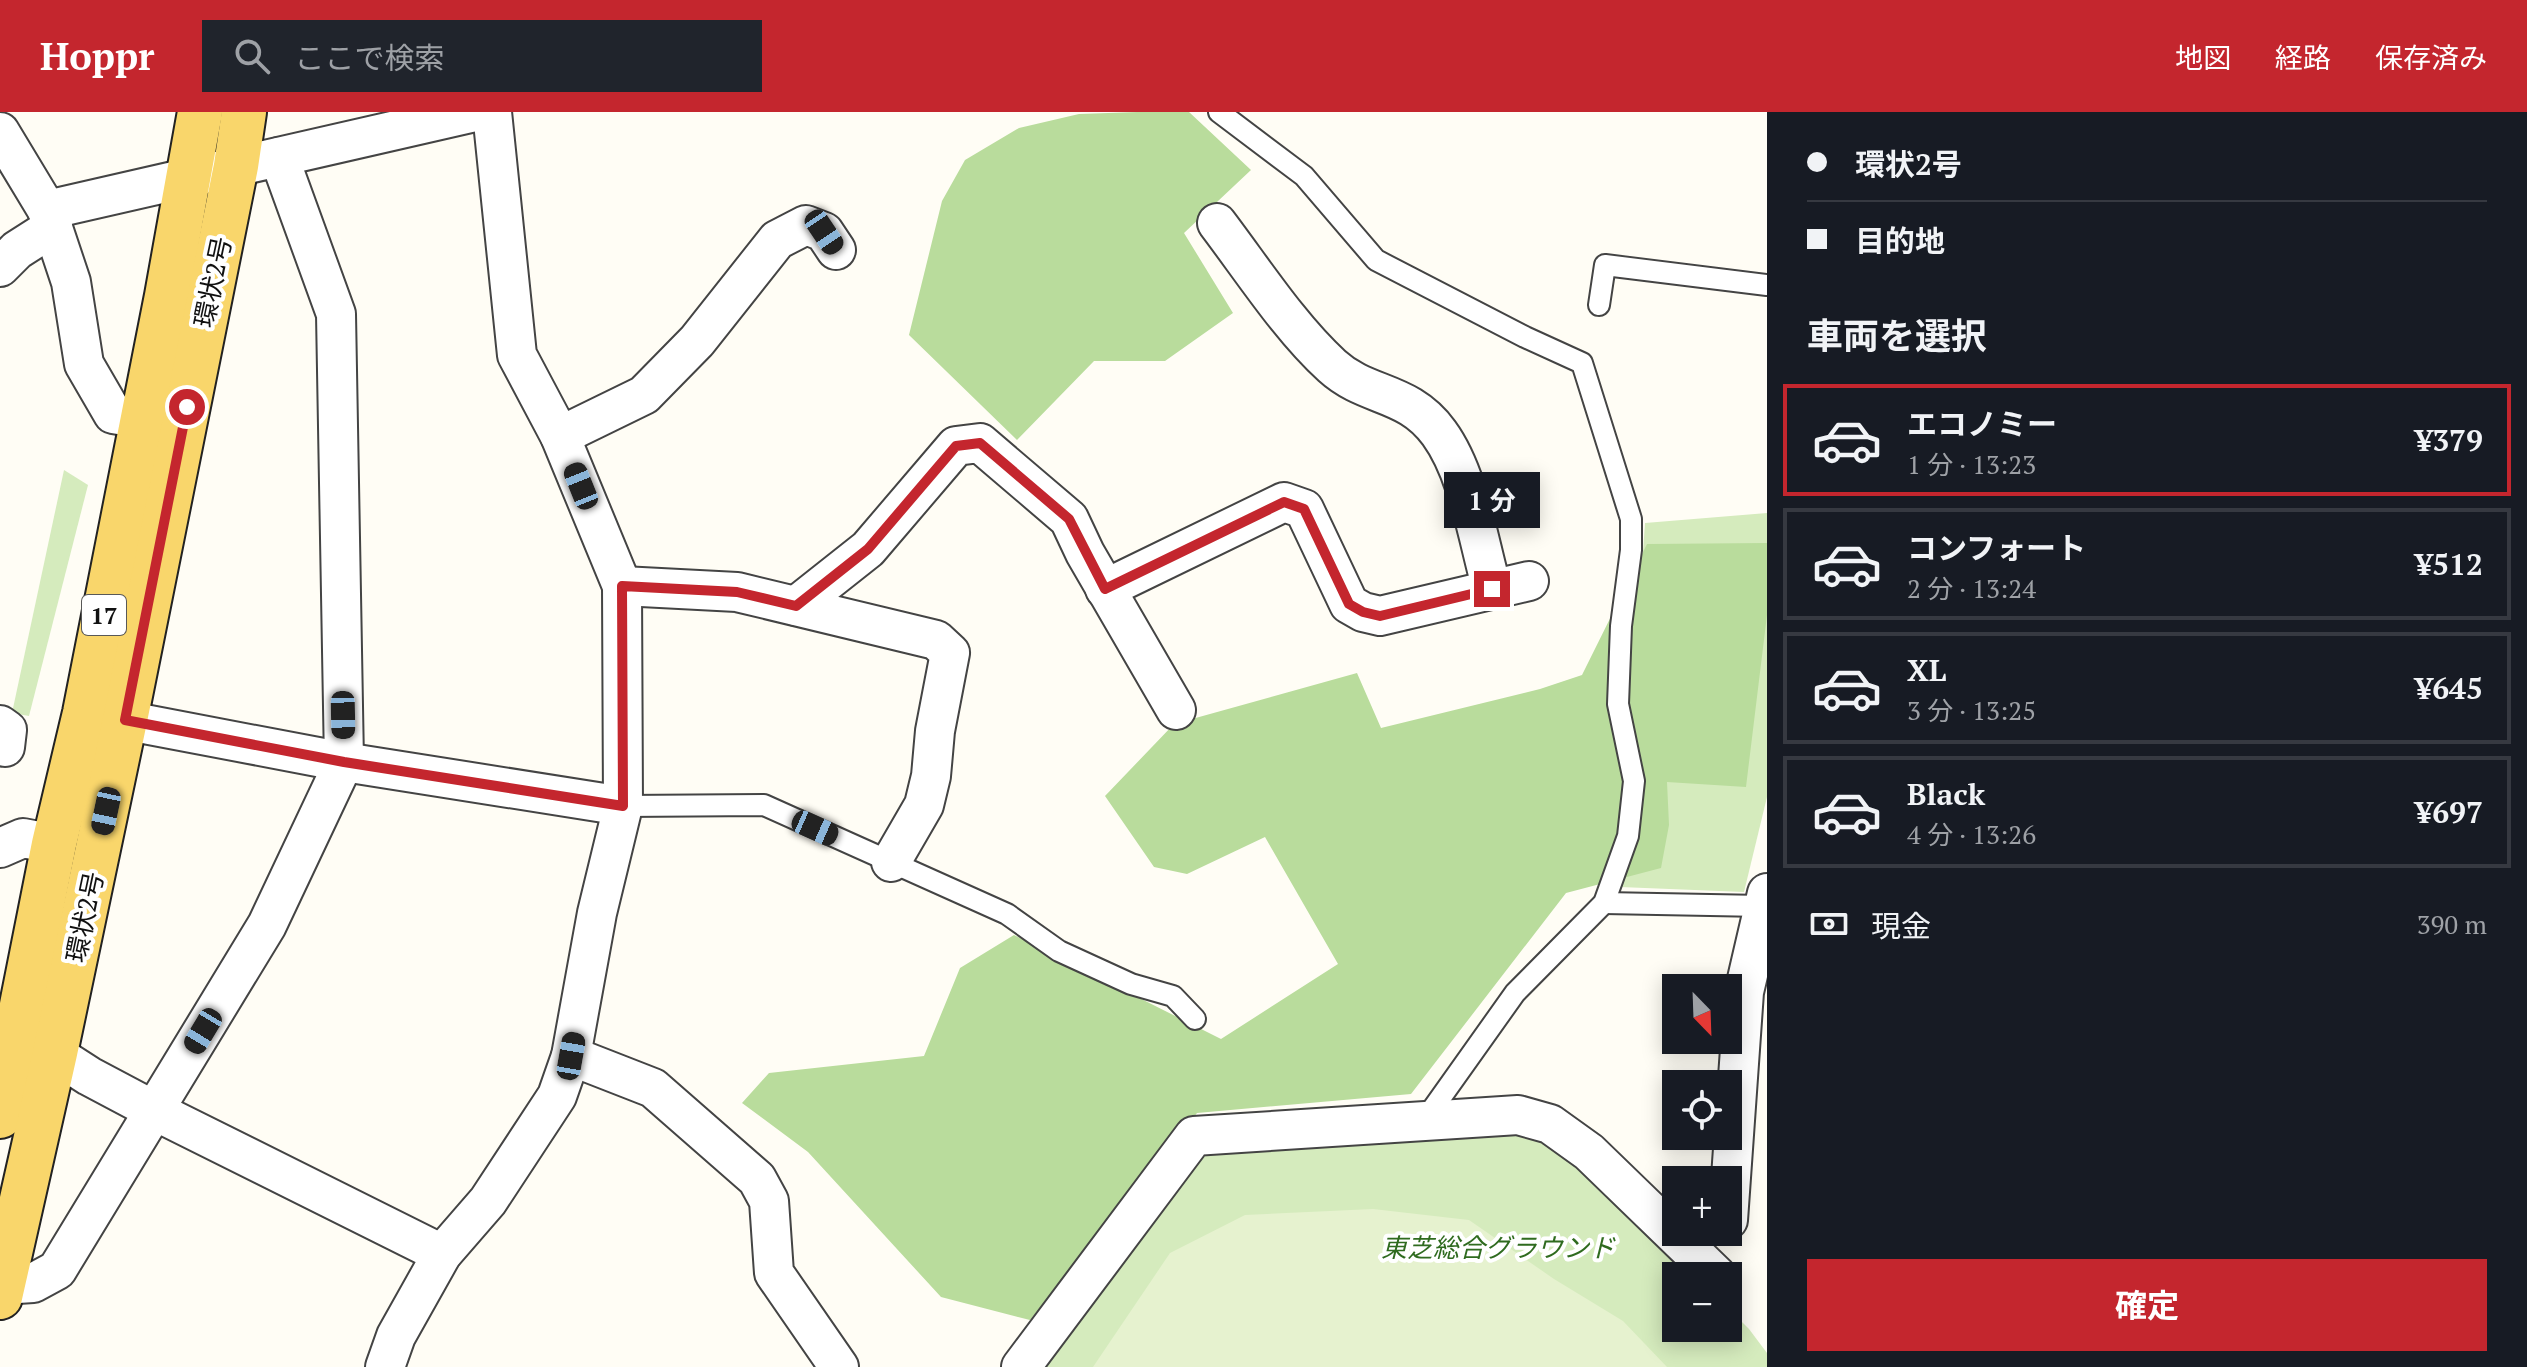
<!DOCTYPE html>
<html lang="ja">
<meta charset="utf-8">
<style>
body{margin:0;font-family:"PT Serif","Noto Sans JP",serif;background:#20242c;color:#f1f3f6;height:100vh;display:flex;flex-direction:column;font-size:30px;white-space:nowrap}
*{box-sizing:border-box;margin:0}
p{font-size:26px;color:#9ea1a6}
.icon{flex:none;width:44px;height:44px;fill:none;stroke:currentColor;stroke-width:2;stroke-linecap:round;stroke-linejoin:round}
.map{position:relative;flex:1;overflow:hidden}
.sheet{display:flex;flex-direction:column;background:#171b24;width:760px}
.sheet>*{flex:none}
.hud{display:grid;align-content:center;height:176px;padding:0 40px;background:#171b24}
.needle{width:52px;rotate:157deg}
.fabs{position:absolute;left:1662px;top:862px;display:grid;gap:16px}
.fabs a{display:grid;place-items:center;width:80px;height:80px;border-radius:0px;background:#171b24;box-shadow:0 4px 20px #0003;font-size:40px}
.end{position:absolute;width:36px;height:36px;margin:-18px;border:10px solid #c4262e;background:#fff;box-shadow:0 0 0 4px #fff}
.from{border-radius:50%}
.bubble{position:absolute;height:56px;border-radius:0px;background:#171b24;box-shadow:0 4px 20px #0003;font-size:26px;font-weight:700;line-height:56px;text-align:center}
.car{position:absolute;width:24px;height:48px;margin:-24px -12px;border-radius:10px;box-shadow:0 0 6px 2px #0007;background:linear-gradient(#222 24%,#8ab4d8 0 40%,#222 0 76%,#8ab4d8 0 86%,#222 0)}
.hud b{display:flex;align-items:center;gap:28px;height:76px;font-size:30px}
.hud b+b{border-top:2px solid #363941}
.hud i{width:20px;height:20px;background:#f1f3f6}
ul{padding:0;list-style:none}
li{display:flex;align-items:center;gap:24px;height:112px;margin:0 16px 12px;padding:0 24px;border:4px solid #363941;border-radius:0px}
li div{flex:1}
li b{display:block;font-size:30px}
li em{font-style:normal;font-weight:700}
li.on{border-color:#c4262e}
li>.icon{width:72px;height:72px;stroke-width:1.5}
h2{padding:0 40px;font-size:36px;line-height:96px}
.pay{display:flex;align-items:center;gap:20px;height:88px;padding:0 40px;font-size:30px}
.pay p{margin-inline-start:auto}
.button{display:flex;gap:16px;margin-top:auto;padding:16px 40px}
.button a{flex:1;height:92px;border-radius:0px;background:#c4262e;color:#fff;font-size:32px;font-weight:700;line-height:92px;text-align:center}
header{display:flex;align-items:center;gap:48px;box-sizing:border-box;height:112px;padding:0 40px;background:#c4262e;color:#fff}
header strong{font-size:38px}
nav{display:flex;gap:44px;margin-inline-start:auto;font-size:28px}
.search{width:560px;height:72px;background:#20242c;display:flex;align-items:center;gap:20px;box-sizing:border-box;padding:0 28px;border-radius:0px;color:#9ea1a6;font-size:30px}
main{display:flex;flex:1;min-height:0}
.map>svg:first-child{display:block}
.green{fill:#d5ebbd}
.forest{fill:#b9dc9c}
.pitch{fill:#e6f2cf}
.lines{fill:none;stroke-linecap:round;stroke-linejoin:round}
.lane-casing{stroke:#444;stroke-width:24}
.street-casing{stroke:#444;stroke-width:42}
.primary-casing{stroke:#222;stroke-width:48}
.lane{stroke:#fff;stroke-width:20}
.street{stroke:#fff;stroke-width:38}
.primary{stroke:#f9d66b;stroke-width:44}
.route{stroke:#c4262e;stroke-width:10}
.labels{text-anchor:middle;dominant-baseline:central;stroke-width:8;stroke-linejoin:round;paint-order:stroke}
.shield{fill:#fff;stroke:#585858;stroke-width:2}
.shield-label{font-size:24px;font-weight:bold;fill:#111}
.street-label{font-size:26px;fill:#111;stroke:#fff}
.park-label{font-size:26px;font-style:italic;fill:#2f6b1f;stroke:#fff}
</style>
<header>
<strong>Hoppr</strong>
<div class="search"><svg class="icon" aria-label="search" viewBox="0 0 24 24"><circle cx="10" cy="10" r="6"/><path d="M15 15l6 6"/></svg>ここで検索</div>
<nav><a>地図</a><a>経路</a><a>保存済み</a></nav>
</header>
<main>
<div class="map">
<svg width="1767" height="1255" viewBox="0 0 1767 1255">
<rect width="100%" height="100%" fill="#fffdf5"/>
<!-- green -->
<g class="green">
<polygon points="64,358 88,373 29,604 12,601"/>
<polygon points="1767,401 1767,685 1744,780 1620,775 1645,411"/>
<polygon points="1529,1014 1566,1034 1696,1164 1676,1164 1676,1216 1728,1216 1728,1196 1749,1217 1767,1241 1767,1255 1037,1255 1205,1030"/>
</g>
<!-- forest -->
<g class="forest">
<polygon points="1137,0 1189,0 1251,58 1184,121 1233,201 1165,249 1094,249 1017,328 909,223 942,89 965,48 1019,16 1079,2"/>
<polygon points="1767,431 1767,503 1746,675 1667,670 1669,713 1661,756 1566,781 1411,982 1197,1001 1030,1208 941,1185 808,1040 742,991 769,961 924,944 960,856 1014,823 1221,927 1338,852 1265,725 1187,762 1154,755 1105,684 1174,612 1357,561 1381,616 1540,577 1582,563 1647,432"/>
</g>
<!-- pitch -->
<polygon class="pitch" points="1373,1097 1469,1108 1554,1167 1623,1209 1667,1255 1093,1255 1170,1141 1245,1103"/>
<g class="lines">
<defs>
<g id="lane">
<polyline points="1219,0 1304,64 1376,148 1525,225 1582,251 1631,407 1631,438 1621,514 1618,592 1634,669 1628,724 1604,791 1515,881 1424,1009"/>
<polyline points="1599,193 1605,153 1767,173"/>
<polyline points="623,694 764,693 1007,802 1059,839 1131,872 1173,884 1195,907"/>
<polyline points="1604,791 1763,794"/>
</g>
<g id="street">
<polyline points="0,20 47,98 71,170 84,252 113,302 143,307"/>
<polyline points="47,98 475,0"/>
<path d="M1217 111C1252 157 1290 216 1332 254 1367 286 1408 278 1439 321 1469 362 1478 428 1492 477"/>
<polyline points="0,155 17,138 53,115"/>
<polyline points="560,324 644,283 697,229 777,128 806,113 824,120 836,138"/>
<polyline points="622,474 737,480 936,528 950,541 935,619 931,664 924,693 891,750"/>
<polyline points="1105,477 1284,390 1304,397 1349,492 1363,500 1380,504 1529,469"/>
<polyline points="796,494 868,437 956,334 980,331 1069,407 1085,441 1176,598"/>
<polyline points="97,603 344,650 623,694"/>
<polyline points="0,613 7,618 5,635"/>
<polyline points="0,736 23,726 54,732"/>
<polyline points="30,926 89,964 155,999 442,1142"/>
<polyline points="571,944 653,976 757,1067 769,1089 774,1161 839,1255"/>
<polyline points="1728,1108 1744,880 1767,781"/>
<polyline points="2,1173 33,1171 57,1158 267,813 344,650 336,202 279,45"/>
<polyline points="385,1255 396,1224 442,1142 488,1089 557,984 571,944 597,801 623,694 622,474 560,324 517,243 492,0"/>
<polyline points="1021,1255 1194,1024 1518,1003 1550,1012 1589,1040 1717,1164"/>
</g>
<g id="primary">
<polyline points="0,1004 54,732 85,601 167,184 200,0"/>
<polyline points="0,1185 55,941 125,608 236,54 244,0"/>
</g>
</defs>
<!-- lane casing -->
<use href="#lane" class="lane-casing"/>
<!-- street casing -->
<use href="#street" class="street-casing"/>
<!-- primary casing -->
<use href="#primary" class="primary-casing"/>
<!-- lane -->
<use href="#lane" class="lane"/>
<!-- street -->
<use href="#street" class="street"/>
<!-- primary -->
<use href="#primary" class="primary"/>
</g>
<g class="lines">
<!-- route -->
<polyline class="route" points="187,295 125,608 344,650 623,694 622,474 737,480 796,494 868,437 956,334 980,331 1069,407 1105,477 1284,390 1304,397 1349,492 1363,500 1380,504 1492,477"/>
</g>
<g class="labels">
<!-- shield labels -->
<rect class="shield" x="82" y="483" width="44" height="40" rx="6"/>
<g class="shield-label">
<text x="104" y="503">17</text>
</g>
<!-- street labels -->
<g class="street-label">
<text transform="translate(212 170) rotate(-78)">環状2号</text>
<text transform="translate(84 805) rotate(-78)">環状2号</text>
</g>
<!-- park labels -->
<g class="park-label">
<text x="1498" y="1135">東芝総合グラウンド</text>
</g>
</g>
</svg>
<div class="fabs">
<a><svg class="needle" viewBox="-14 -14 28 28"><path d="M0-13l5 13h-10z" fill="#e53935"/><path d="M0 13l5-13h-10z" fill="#9ea1a6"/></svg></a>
<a><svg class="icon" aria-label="locate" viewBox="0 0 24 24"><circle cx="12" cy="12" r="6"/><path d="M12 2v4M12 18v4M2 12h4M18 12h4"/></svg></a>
<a>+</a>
<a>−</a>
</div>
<i class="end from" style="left:187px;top:295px"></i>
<i class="end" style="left:1492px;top:477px"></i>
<div class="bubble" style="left:1444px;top:360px;width:96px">1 分</div>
<i class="car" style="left:824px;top:120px;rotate:146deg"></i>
<i class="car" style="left:581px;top:374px;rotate:338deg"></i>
<i class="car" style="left:343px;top:603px;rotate:179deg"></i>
<i class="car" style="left:106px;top:699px;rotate:192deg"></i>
<i class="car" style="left:815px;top:716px;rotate:114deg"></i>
<i class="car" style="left:203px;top:919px;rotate:211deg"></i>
<i class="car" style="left:571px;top:944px;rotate:10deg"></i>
</div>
<section class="sheet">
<div class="hud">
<b><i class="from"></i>環状2号</b>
<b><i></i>目的地</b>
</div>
<h2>車両を選択</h2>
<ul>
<li class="on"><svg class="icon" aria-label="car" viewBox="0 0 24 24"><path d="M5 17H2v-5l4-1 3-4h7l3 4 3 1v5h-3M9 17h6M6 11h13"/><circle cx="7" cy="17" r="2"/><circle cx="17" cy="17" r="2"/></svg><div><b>エコノミー</b><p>1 分 · 13:23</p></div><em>¥379</em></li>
<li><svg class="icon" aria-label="car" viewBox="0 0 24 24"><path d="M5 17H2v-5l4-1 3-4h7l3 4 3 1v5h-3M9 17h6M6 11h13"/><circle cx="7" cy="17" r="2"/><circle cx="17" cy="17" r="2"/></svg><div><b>コンフォート</b><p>2 分 · 13:24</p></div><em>¥512</em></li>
<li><svg class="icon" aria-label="car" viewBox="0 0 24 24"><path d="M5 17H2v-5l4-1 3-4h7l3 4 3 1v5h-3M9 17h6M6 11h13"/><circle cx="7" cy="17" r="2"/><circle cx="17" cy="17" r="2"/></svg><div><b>XL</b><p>3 分 · 13:25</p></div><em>¥645</em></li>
<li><svg class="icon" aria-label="car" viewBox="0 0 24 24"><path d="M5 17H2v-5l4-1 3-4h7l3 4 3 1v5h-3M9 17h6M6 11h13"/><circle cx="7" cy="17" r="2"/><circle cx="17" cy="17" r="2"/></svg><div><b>Black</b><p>4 分 · 13:26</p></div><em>¥697</em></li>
</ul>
<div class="pay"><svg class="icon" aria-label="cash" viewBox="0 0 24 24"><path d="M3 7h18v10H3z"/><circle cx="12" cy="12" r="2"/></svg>現金<p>390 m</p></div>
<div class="button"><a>確定</a></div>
</section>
</main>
